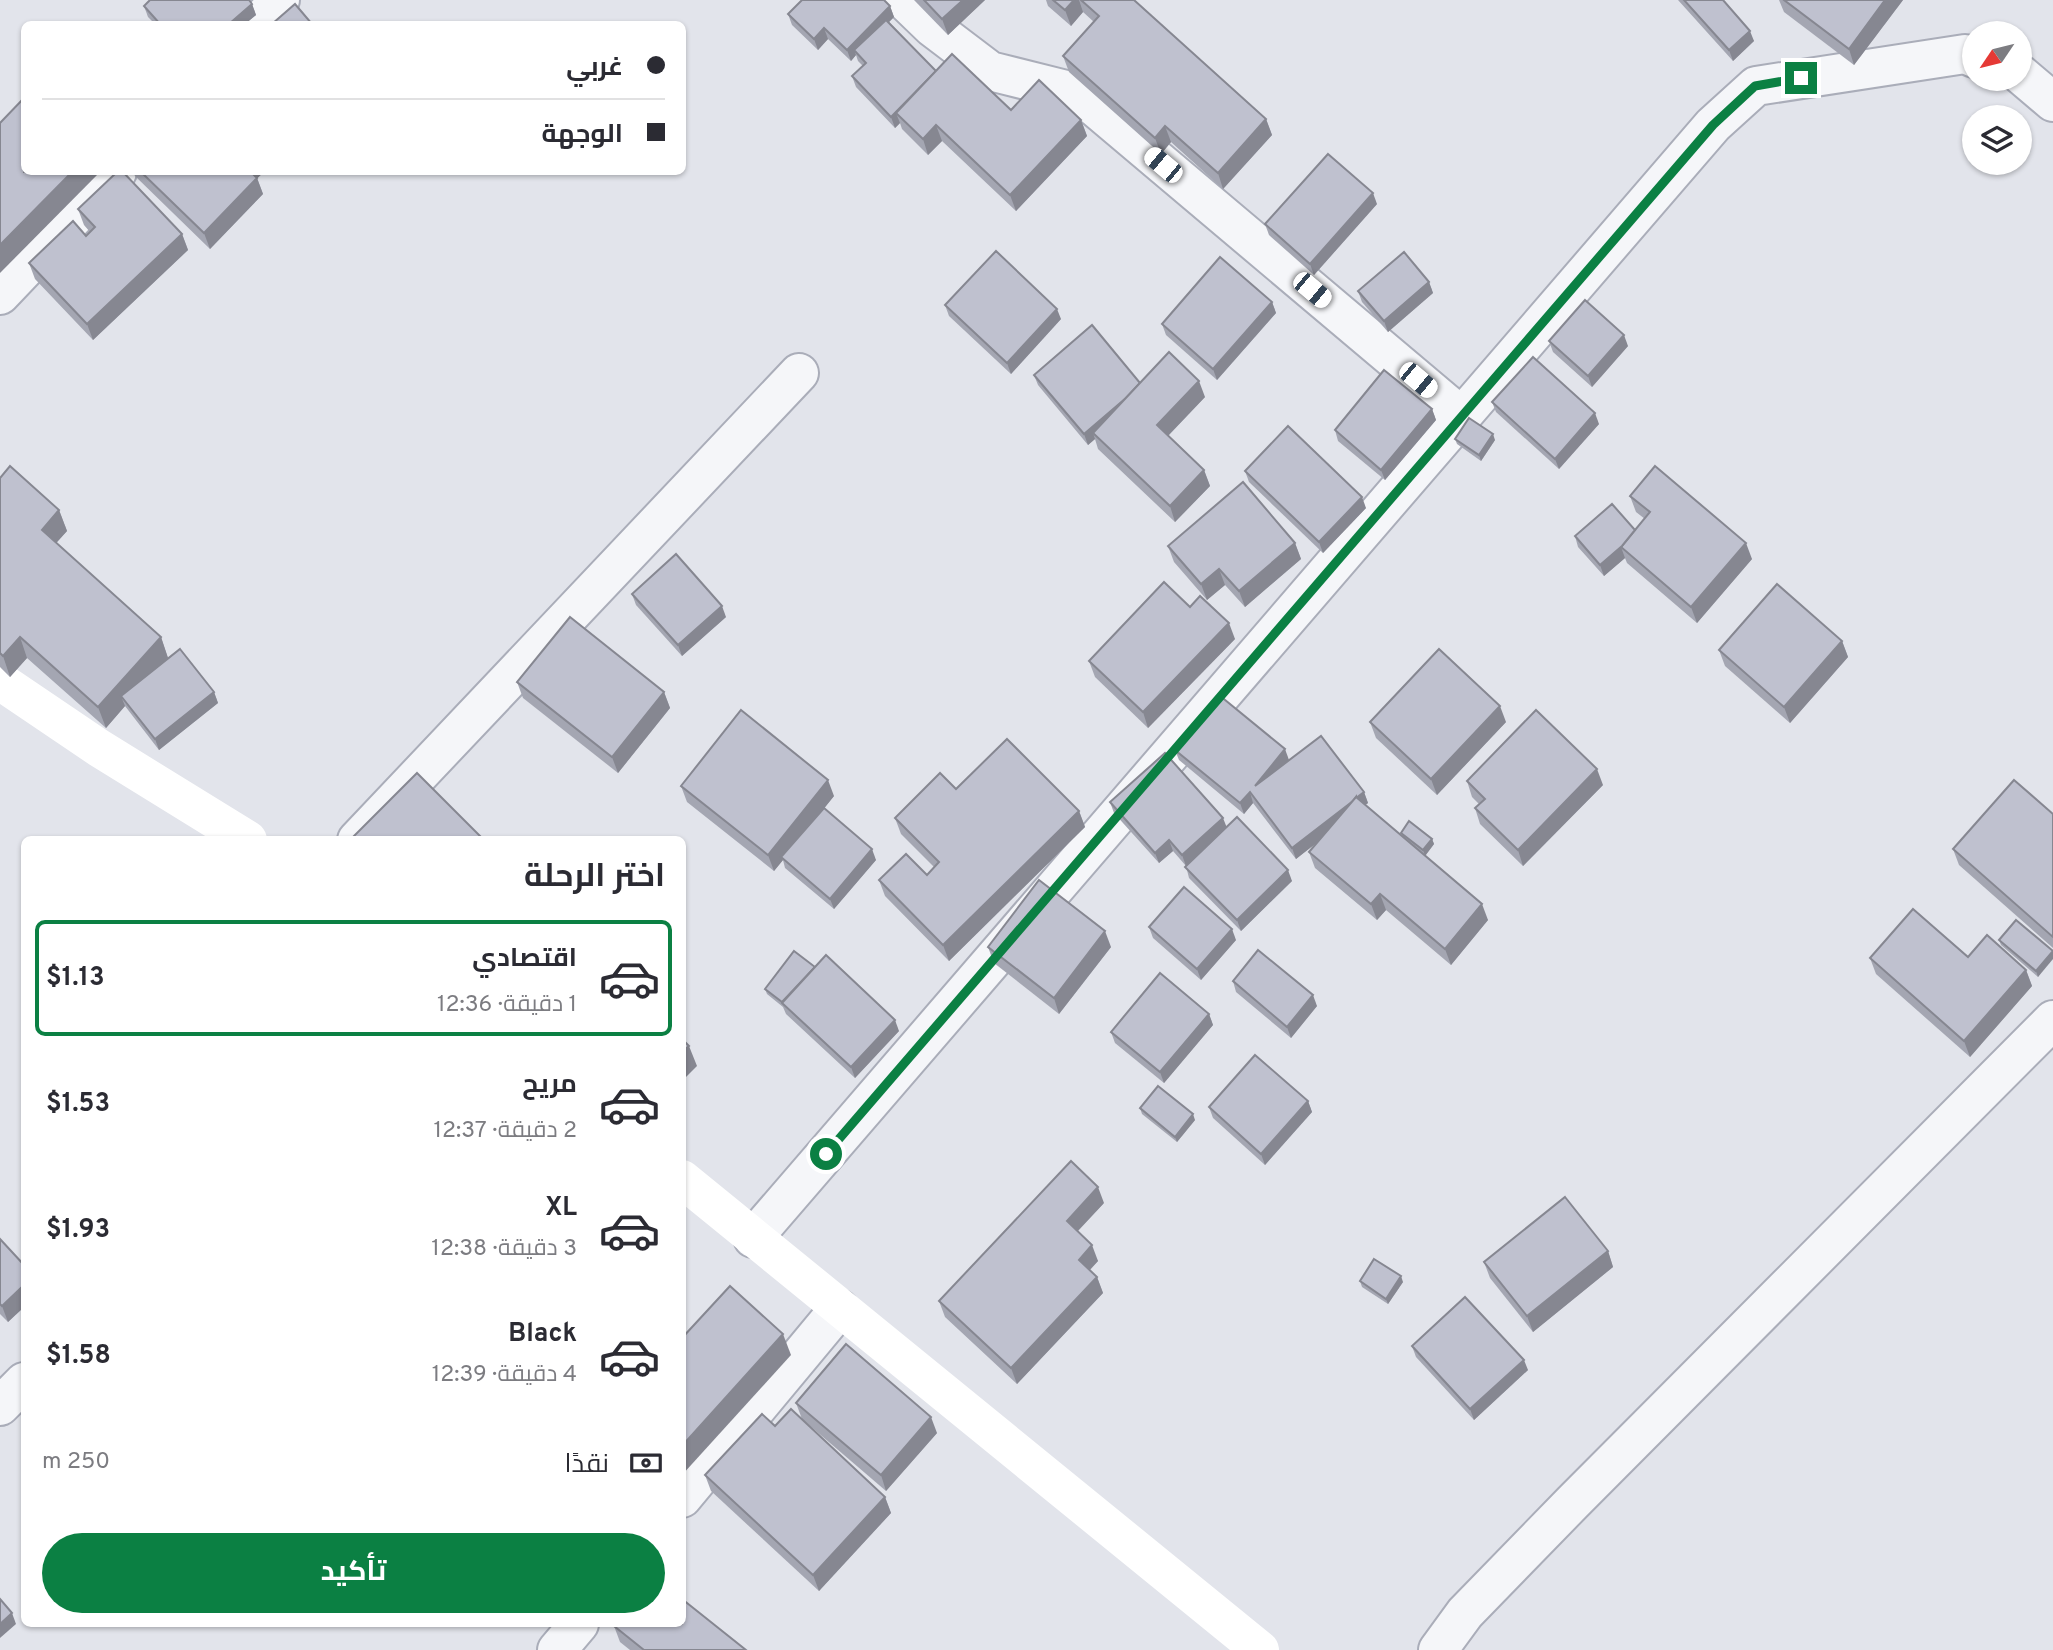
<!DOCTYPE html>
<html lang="ar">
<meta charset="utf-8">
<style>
body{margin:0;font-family:Overpass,Cairo,sans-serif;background:#f7f7f7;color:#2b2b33;direction:rtl;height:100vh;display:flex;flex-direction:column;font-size:26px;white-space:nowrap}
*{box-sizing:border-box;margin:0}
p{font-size:23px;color:#7c7c81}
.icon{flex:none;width:38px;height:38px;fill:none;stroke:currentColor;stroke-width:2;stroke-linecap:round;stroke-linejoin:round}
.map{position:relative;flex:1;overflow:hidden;direction:ltr}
.details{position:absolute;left:21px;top:836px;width:665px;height:791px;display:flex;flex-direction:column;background:#fff;border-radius:10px;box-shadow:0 2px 5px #0004;direction:rtl}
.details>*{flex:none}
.hud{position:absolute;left:21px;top:21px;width:665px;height:154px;border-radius:10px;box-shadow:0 2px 5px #0004;direction:rtl;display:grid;align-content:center;height:154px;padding:0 21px;background:#fff}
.needle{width:46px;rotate:235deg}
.fabs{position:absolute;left:1962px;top:21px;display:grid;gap:14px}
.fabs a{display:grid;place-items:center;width:70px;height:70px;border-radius:50%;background:#fff;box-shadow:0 2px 5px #0004;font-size:35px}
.end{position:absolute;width:32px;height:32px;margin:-16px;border:9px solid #0b8043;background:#fff;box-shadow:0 0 0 4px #fff}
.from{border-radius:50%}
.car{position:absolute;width:21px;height:42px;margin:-21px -10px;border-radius:9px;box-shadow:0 0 5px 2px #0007;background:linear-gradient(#fff 24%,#345 0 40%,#fff 0 76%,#345 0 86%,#fff 0)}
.hud b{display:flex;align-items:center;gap:24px;height:66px;font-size:26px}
.hud b+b{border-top:2px solid #e1e1e2}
.hud i{width:18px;height:18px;background:#2b2b33}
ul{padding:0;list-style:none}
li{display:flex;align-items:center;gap:21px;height:116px;margin:0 14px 10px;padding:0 7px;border:4px solid transparent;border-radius:10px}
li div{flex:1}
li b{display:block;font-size:26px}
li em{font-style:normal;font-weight:700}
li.selected{border-color:#0b8043}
li>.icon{width:63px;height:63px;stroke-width:1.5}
h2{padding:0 21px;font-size:32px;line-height:84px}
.pay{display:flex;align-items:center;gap:18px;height:77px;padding:0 21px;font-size:26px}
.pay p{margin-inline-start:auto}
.primary-button{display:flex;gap:14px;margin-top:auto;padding:14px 21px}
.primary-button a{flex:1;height:80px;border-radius:42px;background:#0b8043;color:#fff;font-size:28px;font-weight:700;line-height:80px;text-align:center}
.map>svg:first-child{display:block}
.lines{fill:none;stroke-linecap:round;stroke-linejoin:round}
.street-casing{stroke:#aaadb9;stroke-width:42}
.street{stroke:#f5f6f9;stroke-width:38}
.secondary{stroke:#fff;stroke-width:38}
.wall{fill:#a4a6b2}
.shaded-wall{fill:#868791}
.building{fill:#bfc1cf;stroke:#868791;stroke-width:2}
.route{stroke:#0b8043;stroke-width:9}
</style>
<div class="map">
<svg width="2053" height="1650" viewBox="0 0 2053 1650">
<rect width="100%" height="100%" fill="#e2e4eb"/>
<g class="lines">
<defs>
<g id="street">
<polyline points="904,0 932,27 990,71 1078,93 1461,416"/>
<polyline points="257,24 280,0"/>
<polyline points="2020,74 2053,102"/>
<polyline points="0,295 117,172"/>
<polyline points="357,840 799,373"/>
<polyline points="753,1238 1713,125 1756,86 1965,54 1974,58"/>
<polyline points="0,1406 24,1382"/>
<polyline points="682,1498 839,1309"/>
<polyline points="557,1650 579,1624"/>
<polyline points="1438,1650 1465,1613 1573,1502 2053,1020"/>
</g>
</defs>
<!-- street casing -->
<use href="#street" class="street-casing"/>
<!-- street -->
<use href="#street" class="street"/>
<!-- secondary -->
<g class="secondary">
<polyline points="0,681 99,748 248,840"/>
<polyline points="682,1179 1260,1650"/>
</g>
</g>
<!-- wall -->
<g class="wall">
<polygon points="914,0 985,0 948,35"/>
<polygon points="1046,0 1134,0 1266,119 1272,135 1223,189 1171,142 1161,154 1069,72 1063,56 1094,22 1083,12 1071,26 1048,6"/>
<polygon points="1678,0 1724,0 1723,1 1754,41 1733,61"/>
<polygon points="1779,0 1903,0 1854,65 1784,12"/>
<polygon points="252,4 256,15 245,24 155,24 148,17 144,6"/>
<polygon points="890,6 894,17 889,22 936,71 1011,110 1081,120 1087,136 1016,211 942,141 928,155 902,129 900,123 895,128 856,87 852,76 863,66 858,61 856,55 851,61 828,39 818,50 792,25 788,14"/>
<polygon points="133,172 264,172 257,178 263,194 210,249 135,176"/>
<polygon points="1377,204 1314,275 1269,235 1265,224"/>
<polygon points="78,209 182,234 188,250 93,340 35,279 29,263 86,236 90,232 84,225"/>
<polygon points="1429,282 1433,293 1388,332 1362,302 1358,291"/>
<polygon points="1272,302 1276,313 1217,380 1166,335 1162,324"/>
<polygon points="945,305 1061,319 1011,374 949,316"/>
<polygon points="1549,341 1628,346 1592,387 1553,352"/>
<polygon points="1034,375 1140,383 1205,397 1168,436 1204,470 1210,486 1175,522 1098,449 1095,439 1088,445 1038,385"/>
<polygon points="1492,402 1599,424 1559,469 1496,412"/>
<polygon points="1432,409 1436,420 1385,480 1338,441 1335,430"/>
<polygon points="1455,439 1495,440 1481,461 1457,444"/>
<polygon points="1245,471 1366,508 1323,553 1249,482"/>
<polygon points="0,478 59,510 67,531 56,543 161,637 168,658 165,661 214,692 218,703 159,750 125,706 106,728 27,658 10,677 0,667"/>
<polygon points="1630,496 1752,559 1697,623 1627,563 1625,558 1604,576 1578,547 1575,536 1635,530 1645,519 1636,512"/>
<polygon points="1295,543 1301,559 1245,607 1225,585 1207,600 1174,562 1168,546"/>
<polygon points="632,594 726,617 682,656 636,605"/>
<polygon points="1190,607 1235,639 1148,728 1095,677 1089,661"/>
<polygon points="1842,641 1848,657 1790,723 1725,666 1719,650"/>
<polygon points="517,682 664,692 670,708 618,773 523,698"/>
<polygon points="1370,722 1506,722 1437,795 1376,738"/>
<polygon points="1175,750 1289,760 1287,762 1364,792 1368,803 1365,805 1402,836 1401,833 1432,839 1434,844 1425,856 1488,920 1451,965 1386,910 1377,920 1315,868 1309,852 1319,840 1296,859 1253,803 1244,814 1179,760"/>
<polygon points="1467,781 1603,785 1523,866 1480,824 1475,808 1479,804 1472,797"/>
<polygon points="681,786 834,796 824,808 876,860 834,909 785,868 783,860 774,871 687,802"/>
<polygon points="1110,802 1227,827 1292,881 1241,931 1189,878 1186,866 1173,851 1159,863 1114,813"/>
<polygon points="1079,811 1085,827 949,961 885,896 879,880 927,875 934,867 901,834 895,818"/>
<polygon points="2053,814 2053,948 1959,865 1953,849"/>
<polygon points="1149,927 1236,940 1201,980 1153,938"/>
<polygon points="1999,940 2053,951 2038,977 2001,945"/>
<polygon points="988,947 1111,947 1059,1014 994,963"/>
<polygon points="1870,958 2026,970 2032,986 1970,1057 1876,974"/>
<polygon points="1233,981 1317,1006 1291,1038 1236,992"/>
<polygon points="765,989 899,1031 855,1078 786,1014 783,1007 767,994"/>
<polygon points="1209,1014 1213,1025 1164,1083 1115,1043 1111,1032"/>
<polygon points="1308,1101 1312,1112 1265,1165 1213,1118 1209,1107"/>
<polygon points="1140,1108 1195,1120 1177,1142 1142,1114"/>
<polygon points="1104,1203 1078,1231 1098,1261 1090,1270 1097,1277 1103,1293 1017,1384 945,1317 939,1301"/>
<polygon points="0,1239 24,1265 24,1307 8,1322 0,1314"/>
<polygon points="1608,1251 1613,1267 1533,1332 1490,1278 1484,1262"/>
<polygon points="1360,1281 1403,1282 1388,1304 1362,1287"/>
<polygon points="1412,1346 1528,1370 1474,1420 1416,1357"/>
<polygon points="796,1403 937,1433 886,1491 802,1419"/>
<polygon points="775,1426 885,1497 891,1513 819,1591 711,1491 705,1475"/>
<polygon points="614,1626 746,1650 630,1650 620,1642"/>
</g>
<!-- shaded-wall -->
<g class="shaded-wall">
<polygon points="963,0 985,0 948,35 942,19"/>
<polygon points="1074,0 1079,0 1083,12 1071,26 1065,10"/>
<polygon points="1885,0 1903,0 1854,65 1849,49"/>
<polygon points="252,4 256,15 245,24 229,24"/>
<polygon points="890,6 894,17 857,54 854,50 856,55 851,61 847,50"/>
<polygon points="824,28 828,39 818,50 814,39"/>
<polygon points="1750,31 1754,41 1733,61 1729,50"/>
<polygon points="937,73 896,113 900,123 895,128 891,117"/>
<polygon points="1266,119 1272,135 1223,189 1218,173"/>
<polygon points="1081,120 1087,136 1016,211 1010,195"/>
<polygon points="936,125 942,141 928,155 923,139"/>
<polygon points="1165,126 1171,142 1161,154 1155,138"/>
<polygon points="72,172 100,172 0,273 0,245"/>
<polygon points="248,172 264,172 252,183"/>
<polygon points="257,178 263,194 210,249 204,233"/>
<polygon points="1373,193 1377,204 1314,275 1310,264"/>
<polygon points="182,234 188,250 93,340 87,324"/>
<polygon points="1429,282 1433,293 1388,332 1384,321"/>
<polygon points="1272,302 1276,313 1217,380 1213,369"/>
<polygon points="1057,309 1061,319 1011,374 1007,363"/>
<polygon points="1624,335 1628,346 1592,387 1588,376"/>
<polygon points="1199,381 1205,397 1163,441 1157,425"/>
<polygon points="1142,384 1093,433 1095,439 1088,445 1084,434"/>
<polygon points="1432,409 1436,420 1385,480 1381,470"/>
<polygon points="1595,413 1599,424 1559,469 1555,459"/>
<polygon points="1493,434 1495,440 1481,461 1479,455"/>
<polygon points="1204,470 1210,486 1175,522 1170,506"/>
<polygon points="1362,497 1366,508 1323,553 1319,542"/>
<polygon points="59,510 67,531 49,551 42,530"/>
<polygon points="1637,533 1621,547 1625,558 1604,576 1600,565"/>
<polygon points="1295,543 1301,559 1245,607 1239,591"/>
<polygon points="1746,543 1752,559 1697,623 1691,607"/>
<polygon points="1219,569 1225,585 1207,600 1201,584"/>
<polygon points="722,606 726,617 682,656 678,645"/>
<polygon points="1229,623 1235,639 1148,728 1143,712"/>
<polygon points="20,637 27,658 10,677 3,656"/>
<polygon points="161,637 168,658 127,704 121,696 125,706 106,728 98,707"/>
<polygon points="1842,641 1848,657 1790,723 1784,707"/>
<polygon points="214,692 218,703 159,750 155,739"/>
<polygon points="664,692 670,708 618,773 612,757"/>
<polygon points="1500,706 1506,722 1437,795 1431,779"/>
<polygon points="1285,749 1289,760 1259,796 1255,786"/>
<polygon points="1597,769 1603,785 1523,866 1518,850"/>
<polygon points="828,780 834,796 784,859 781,857 783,860 774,871 768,855"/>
<polygon points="1250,792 1253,803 1244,814 1240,803"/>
<polygon points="1364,792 1368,803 1296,859 1292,848"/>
<polygon points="1079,811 1085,827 949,961 943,945"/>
<polygon points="1223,818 1227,828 1186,866 1182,855"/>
<polygon points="1432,839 1434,844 1425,856 1423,850"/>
<polygon points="1169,840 1173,851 1159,863 1155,853"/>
<polygon points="872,849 876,860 834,909 830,899"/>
<polygon points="1288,870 1292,881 1241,931 1237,920"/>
<polygon points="1380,894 1386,910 1377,920 1371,904"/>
<polygon points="1482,904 1488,920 1451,965 1445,949"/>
<polygon points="1232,929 1236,940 1201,980 1197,969"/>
<polygon points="1105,931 1111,947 1059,1014 1054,998"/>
<polygon points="2053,951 2053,959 2038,977 2036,971"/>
<polygon points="2026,970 2032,986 1970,1057 1964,1041"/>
<polygon points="1313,995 1317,1006 1291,1038 1287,1027"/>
<polygon points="1209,1014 1213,1025 1164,1083 1160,1072"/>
<polygon points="895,1020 899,1031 855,1078 851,1067"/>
<polygon points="689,1046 697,1066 682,1081 682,1052"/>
<polygon points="1308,1101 1312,1112 1265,1165 1261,1154"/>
<polygon points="1193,1114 1195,1120 1177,1142 1175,1137"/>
<polygon points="1098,1187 1104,1203 1072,1237 1067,1221"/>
<polygon points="1092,1245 1098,1261 1084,1276 1079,1260"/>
<polygon points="1608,1251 1613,1267 1533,1332 1527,1316"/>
<polygon points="1401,1276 1403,1282 1388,1304 1386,1299"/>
<polygon points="1097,1277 1103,1293 1017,1384 1011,1368"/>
<polygon points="24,1285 24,1307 8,1322 2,1306"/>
<polygon points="783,1334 791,1355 682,1475 682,1446"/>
<polygon points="1524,1360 1528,1370 1474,1420 1470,1409"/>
<polygon points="931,1417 937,1433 886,1491 881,1475"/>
<polygon points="885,1497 891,1513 819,1591 813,1575"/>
<polygon points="12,1613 16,1624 0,1638 0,1624"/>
</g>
<!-- building -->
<g class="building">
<polygon points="150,0 249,0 252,4 229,24 160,24 144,6"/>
<polygon points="802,0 884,0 890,6 847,50 824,28 814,39 788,14"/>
<polygon points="924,0 963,0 942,19"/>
<polygon points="1053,0 1074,0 1065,10"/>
<polygon points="1081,0 1134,0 1266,119 1218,173 1165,126 1155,138 1063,56 1099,16"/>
<polygon points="1684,0 1723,0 1750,31 1729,50"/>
<polygon points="1784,0 1885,0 1849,49"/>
<polygon points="295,4 312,24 272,24"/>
<polygon points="886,20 936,71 891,117 852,76 866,63 854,50"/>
<polygon points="952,54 1011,110 1039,80 1081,120 1010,195 936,125 923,139 896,113"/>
<polygon points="24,98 24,172 72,172 0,245 0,123"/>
<polygon points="1328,154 1373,193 1310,264 1265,224"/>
<polygon points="117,172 123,172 182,234 87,324 29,263 73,221 86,236 95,227 78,209"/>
<polygon points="141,172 251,172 257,178 204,233"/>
<polygon points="996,251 1057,309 1007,363 945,305"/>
<polygon points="1404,252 1429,282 1384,321 1358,291"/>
<polygon points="1220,257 1272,302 1213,369 1162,324"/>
<polygon points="1585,300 1624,335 1588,376 1549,341"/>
<polygon points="1092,325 1140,383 1126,398 1084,434 1034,375"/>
<polygon points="1169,352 1199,381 1157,425 1204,470 1170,506 1093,433"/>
<polygon points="1533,357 1595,413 1555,459 1492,402"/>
<polygon points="1384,370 1432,409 1381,470 1335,430"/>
<polygon points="1469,418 1493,434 1479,455 1455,439"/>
<polygon points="1288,426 1362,497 1319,542 1245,471"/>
<polygon points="10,466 59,510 42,530 161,637 98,707 20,637 3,656 0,653 0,478"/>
<polygon points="1655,466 1746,543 1691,607 1621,547 1650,512 1630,496"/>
<polygon points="1243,482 1295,543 1239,591 1219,569 1201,584 1168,546"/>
<polygon points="1612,504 1635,530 1622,546 1600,565 1575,536"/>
<polygon points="676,554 722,606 678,645 632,594"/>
<polygon points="1164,582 1190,607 1200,596 1229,623 1143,712 1089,661"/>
<polygon points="1777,584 1842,641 1784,707 1719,650"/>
<polygon points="570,617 664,692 612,757 517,682"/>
<polygon points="180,649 214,692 155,739 121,696"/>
<polygon points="1439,649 1500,706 1431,779 1370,722"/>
<polygon points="1219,695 1285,749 1255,786 1321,736 1364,792 1356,798 1356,797 1353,801 1292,848 1250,792 1240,803 1175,750"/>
<polygon points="741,710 828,780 768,855 681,786"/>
<polygon points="1536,710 1597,769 1518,850 1475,808 1485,799 1467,781"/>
<polygon points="1007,739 1079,811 943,945 879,880 906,854 927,875 939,862 895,818 940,773 956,789"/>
<polygon points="1165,753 1223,818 1182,855 1169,840 1155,853 1110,802"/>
<polygon points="417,773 484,840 350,840"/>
<polygon points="2014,780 2053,814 2053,937 1953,849"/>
<polygon points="1356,797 1482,904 1445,949 1380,894 1371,904 1309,852"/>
<polygon points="824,808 872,849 830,899 781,857"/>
<polygon points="1237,817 1288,870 1237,920 1185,867"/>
<polygon points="1409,821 1432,839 1423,850 1401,833"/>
<polygon points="1039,880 1105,931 1054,998 988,947"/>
<polygon points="1184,887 1232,929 1197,969 1149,927"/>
<polygon points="1913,909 1968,957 1987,935 2026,970 1964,1041 1870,958"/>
<polygon points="2016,920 2053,951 2036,971 1999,940"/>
<polygon points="1258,950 1313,995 1287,1027 1233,981"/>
<polygon points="794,951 815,967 782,1002 765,989"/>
<polygon points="826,955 895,1020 851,1067 782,1003"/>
<polygon points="1160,973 1209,1014 1160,1072 1111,1032"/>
<polygon points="682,1039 689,1046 682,1052"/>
<polygon points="1255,1055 1308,1101 1261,1154 1209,1107"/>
<polygon points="1158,1086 1193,1114 1175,1137 1140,1108"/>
<polygon points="1071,1161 1098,1187 1067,1221 1092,1245 1079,1260 1097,1277 1011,1368 939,1301"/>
<polygon points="1565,1197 1608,1251 1527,1316 1484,1262"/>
<polygon points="0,1239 24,1265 24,1285 2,1306 0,1304"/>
<polygon points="1374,1259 1401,1276 1386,1299 1360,1281"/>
<polygon points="730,1286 783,1334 682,1446 682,1338"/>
<polygon points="1465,1297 1524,1360 1470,1409 1412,1346"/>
<polygon points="846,1344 931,1417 881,1475 796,1403"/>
<polygon points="791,1409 885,1497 813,1575 705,1475 762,1414 775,1426"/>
<polygon points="0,1599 12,1613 0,1624"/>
<polygon points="682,1599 746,1650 644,1650 614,1626 615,1624 682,1624"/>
</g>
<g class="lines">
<!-- route -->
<polyline class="route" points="826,1154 1713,125 1755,86 1801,78"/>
</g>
</svg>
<div class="fabs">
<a><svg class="needle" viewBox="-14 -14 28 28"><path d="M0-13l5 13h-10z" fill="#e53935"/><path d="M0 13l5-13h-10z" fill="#7c7c81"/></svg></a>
<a><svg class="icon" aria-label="layers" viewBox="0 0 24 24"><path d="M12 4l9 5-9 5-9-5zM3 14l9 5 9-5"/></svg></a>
</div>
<i class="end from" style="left:826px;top:1154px"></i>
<i class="end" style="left:1801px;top:78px"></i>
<i class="car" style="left:1163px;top:165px;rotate:310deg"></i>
<i class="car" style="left:1312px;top:290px;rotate:130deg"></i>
<i class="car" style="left:1418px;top:380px;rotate:130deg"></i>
<div class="hud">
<b><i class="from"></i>غربي</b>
<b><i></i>الوجهة</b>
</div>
<section class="details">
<h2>اختر الرحلة</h2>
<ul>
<li class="selected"><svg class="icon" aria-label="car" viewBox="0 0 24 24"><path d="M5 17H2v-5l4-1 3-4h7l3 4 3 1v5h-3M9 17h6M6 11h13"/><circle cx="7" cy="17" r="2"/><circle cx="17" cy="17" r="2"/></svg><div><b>اقتصادي</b><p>1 دقيقة · 12:36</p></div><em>$1.13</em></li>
<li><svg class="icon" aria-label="car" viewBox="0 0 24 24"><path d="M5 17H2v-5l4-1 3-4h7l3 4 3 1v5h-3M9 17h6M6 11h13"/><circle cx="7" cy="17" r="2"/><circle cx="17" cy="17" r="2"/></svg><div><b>مريح</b><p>2 دقيقة · 12:37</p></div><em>$1.53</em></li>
<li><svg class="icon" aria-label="car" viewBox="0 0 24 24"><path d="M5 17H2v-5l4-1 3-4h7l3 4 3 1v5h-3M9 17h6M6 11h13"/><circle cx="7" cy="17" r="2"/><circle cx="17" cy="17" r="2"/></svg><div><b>XL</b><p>3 دقيقة · 12:38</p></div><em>$1.93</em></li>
<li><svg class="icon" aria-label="car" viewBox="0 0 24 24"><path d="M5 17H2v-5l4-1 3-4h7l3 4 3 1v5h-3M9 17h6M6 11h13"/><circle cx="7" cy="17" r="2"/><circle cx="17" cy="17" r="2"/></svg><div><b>Black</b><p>4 دقيقة · 12:39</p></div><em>$1.58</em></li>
</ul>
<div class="pay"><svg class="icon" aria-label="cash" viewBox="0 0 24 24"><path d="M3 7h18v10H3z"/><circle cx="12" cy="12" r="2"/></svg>نقدًا<p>250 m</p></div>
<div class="primary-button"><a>تأكيد</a></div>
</section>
</div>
